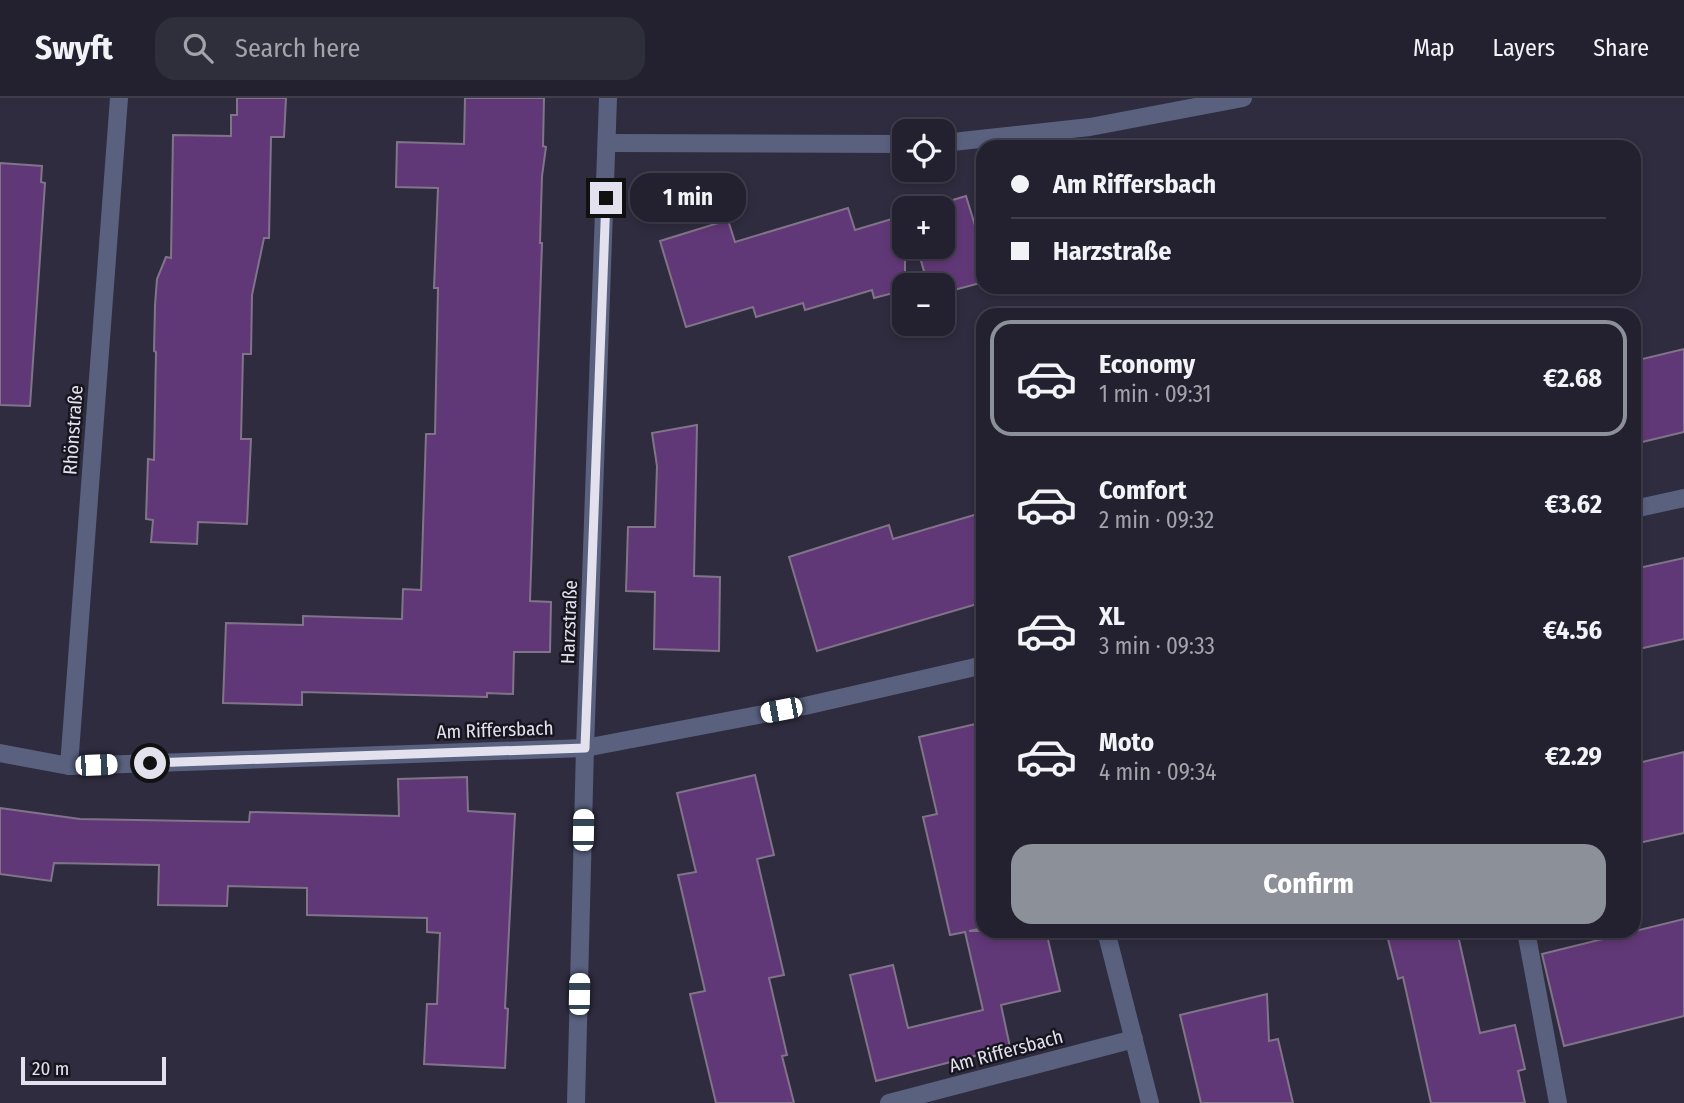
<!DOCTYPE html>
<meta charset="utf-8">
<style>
body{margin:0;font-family:"Fira Sans Condensed",sans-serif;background:#2f2e3b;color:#f1f3f6;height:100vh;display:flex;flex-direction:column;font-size:26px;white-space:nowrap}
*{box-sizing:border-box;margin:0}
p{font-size:23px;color:#a3a3aa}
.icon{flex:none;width:38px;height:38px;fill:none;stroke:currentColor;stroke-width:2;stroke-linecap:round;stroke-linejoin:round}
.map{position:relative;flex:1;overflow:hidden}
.sheet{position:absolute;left:976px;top:210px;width:665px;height:630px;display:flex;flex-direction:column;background:#23212f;border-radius:21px;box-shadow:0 4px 10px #0003,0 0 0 2px #403e4b}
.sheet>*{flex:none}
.banner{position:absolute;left:976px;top:42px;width:665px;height:154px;border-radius:21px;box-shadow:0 4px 10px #0003,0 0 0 2px #403e4b;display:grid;align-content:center;height:154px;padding:0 35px;background:#23212f}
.tools{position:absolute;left:892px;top:21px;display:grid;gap:14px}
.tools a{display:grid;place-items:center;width:63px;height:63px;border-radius:14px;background:#23212f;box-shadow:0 4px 10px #0003,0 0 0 2px #403e4b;font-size:35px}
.scale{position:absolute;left:21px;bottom:18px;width:145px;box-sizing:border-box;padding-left:7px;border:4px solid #e3e1ee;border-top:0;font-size:19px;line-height:24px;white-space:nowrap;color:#e3e1ee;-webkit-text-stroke:5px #17161f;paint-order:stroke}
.end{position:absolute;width:32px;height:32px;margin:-16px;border:9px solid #e3e1ee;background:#111;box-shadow:0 0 0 4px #111}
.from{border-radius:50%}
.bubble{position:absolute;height:49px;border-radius:21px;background:#23212f;box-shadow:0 4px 10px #0003,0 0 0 2px #403e4b;font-size:23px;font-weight:700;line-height:49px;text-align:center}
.car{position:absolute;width:21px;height:42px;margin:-21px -10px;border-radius:9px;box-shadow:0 0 5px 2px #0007;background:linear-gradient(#fff 24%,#345 0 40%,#fff 0 76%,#345 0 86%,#fff 0)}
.banner b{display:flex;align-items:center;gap:24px;height:66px;font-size:26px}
.banner b+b{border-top:2px solid #403e4b}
.banner i{width:18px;height:18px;background:#f1f3f6}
ul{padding:12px 0 0;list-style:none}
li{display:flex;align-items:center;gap:21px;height:116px;margin:0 14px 10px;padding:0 21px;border:4px solid transparent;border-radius:21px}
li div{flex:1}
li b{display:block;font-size:26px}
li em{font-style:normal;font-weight:700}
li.current{border-color:#8c9099}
li>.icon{width:63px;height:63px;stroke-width:1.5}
.button{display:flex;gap:14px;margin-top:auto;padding:14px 35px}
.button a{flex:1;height:80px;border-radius:21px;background:#8c9099;color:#fff;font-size:28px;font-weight:700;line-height:80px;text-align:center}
header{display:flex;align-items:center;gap:42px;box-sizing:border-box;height:98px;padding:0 35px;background:#23212f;border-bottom:2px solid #403e4b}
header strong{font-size:33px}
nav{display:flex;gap:38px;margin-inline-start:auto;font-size:24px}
.search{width:490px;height:63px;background:#2f2e3b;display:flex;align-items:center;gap:18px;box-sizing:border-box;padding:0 24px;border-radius:21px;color:#a3a3aa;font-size:26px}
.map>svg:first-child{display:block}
.building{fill:#613877;stroke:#817489;stroke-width:2}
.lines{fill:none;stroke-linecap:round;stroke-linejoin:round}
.minor{stroke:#59617f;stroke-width:18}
.route{stroke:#e3e1ee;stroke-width:9}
.labels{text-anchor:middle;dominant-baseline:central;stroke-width:5;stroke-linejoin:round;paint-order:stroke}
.street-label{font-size:19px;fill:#e3e1ee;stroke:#17161f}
</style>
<header>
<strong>Swyft</strong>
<div class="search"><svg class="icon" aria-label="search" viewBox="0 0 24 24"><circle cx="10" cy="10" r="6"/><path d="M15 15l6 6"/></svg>Search here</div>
<nav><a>Map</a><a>Layers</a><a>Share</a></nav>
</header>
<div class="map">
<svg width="1684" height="1005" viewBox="0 0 1684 1005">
<rect width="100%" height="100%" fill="#2f2c3f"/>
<!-- building -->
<g class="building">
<polygon points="237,0 286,0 284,39 271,39 269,140 264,140 252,197 251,256 243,256 241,341 251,341 247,426 198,424 197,446 151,444 153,422 146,421 148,361 154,362 156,254 154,253 155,207 157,181 166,159 171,160 173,37 231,38 231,17 237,17"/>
<polygon points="465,0 544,0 543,48 546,49 542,78 540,145 542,145 530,503 551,504 550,554 514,554 513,596 487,595 487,599 302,594 302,607 223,605 226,525 303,527 303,518 402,521 403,491 421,492 426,336 435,336 438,190 434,190 438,90 396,89 397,44 464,46"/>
<polygon points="0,65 42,68 41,84 45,85 30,308 0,307"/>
<polygon points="966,98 984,157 984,184 943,195 943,187 928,187 917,149 943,149 943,110 926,110"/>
<polygon points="848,110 855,132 905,117 905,192 874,200 872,192 805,212 803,205 756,219 753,209 686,229 660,143 728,122 735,144"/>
<polygon points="1684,251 1684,334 1634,346 1634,263"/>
<polygon points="697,327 694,478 720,479 719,553 654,551 655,494 626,493 628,429 655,429 657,368 652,335"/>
<polygon points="984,414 984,504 817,553 789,459 889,427 893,441"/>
<polygon points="1684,460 1684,541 1634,552 1634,471"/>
<polygon points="984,624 984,830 969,833 1046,833 1060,893 1001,907 1010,949 876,983 850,877 893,867 908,930 983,912 965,834 950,837 923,719 937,716 919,639"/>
<polygon points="1684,654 1684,735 1634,746 1634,666"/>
<polygon points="755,677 774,757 757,761 784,877 769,880 787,957 782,958 794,1005 716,1005 690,896 705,893 678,777 696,774 677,695"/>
<polygon points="467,679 468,713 515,716 505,910 508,911 505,970 424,966 427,906 437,906 440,835 427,834 427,820 307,817 307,790 228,788 227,808 158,807 159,767 54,765 51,783 0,776 0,710 80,721 249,724 250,714 399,718 398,681"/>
<polygon points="1684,821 1684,918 1564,948 1542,856"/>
<polygon points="1386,833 1457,833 1480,935 1515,927 1525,971 1518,973 1525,1005 1431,1005 1403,879 1398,881"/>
<polygon points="1267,896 1269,943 1278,941 1293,1005 1201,1005 1180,917"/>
</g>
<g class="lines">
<!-- minor -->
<g class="minor">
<polyline points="608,45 905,46"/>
<polyline points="943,45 1090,29 1243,0"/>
<polyline points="1634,411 1684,400"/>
<polyline points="0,655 69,668 585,650 805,608 984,567"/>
<polyline points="69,668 119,0"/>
<polyline points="1106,833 1150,1005"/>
<polyline points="1526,833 1558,1005"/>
<polyline points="576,1005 585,650 608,0"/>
<polyline points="889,1005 1134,941"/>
</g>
</g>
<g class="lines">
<!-- route -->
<polyline class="route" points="150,665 585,650 606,100"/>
</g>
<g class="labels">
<!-- street labels -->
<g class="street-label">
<text transform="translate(73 332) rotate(-86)">Rhönstraße</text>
<text transform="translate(569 524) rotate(-88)">Harzstraße</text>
<text transform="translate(495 632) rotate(-2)">Am Riffersbach</text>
<text transform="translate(1006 953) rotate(-15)">Am Riffersbach</text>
</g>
</g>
</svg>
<div class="tools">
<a><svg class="icon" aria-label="locate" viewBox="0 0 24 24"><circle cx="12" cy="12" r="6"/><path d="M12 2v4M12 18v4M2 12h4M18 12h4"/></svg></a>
<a>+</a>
<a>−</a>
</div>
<div class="scale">20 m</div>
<i class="end from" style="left:150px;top:665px"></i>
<i class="end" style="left:606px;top:100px"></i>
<div class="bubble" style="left:630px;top:75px;width:116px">1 min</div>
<i class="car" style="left:781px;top:612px;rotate:259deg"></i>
<i class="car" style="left:96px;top:667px;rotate:88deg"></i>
<i class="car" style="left:583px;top:732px;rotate:1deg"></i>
<i class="car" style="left:579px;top:896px;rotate:1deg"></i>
<div class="banner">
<b><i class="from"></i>Am Riffersbach</b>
<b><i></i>Harzstraße</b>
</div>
<section class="sheet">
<ul>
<li class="current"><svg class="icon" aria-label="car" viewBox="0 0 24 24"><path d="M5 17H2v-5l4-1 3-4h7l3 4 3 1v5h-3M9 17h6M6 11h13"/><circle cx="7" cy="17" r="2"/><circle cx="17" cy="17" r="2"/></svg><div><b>Economy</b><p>1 min · 09:31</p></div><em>€2.68</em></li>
<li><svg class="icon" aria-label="car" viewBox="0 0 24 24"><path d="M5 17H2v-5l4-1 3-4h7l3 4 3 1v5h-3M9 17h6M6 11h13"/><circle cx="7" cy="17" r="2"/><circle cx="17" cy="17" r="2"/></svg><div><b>Comfort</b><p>2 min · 09:32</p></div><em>€3.62</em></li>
<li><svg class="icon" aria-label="car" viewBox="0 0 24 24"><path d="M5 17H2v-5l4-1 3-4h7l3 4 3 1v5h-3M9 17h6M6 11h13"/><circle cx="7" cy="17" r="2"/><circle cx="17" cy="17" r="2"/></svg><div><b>XL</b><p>3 min · 09:33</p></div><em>€4.56</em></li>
<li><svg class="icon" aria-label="car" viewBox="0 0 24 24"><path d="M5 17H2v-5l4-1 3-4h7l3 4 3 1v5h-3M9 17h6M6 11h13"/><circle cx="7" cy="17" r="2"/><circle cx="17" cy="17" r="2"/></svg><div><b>Moto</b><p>4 min · 09:34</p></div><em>€2.29</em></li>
</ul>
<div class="button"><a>Confirm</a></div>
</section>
</div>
